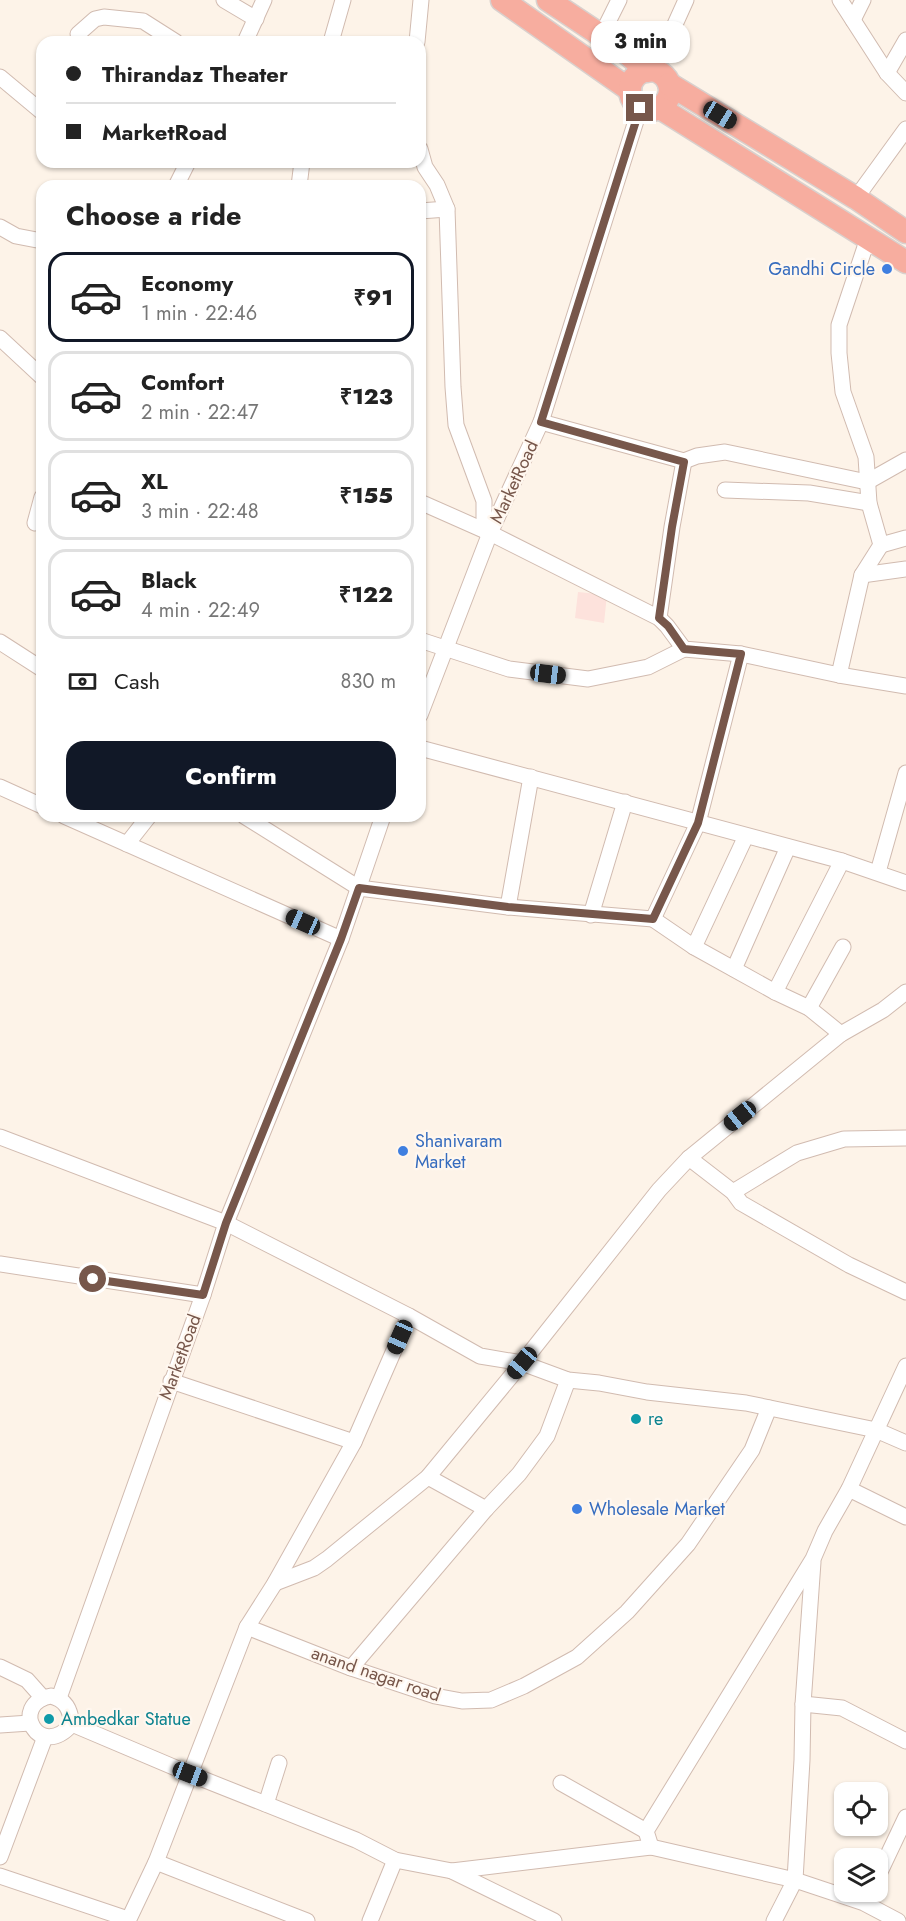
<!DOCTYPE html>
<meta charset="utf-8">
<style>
body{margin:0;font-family:Jost,sans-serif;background:#f2f2f2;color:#222;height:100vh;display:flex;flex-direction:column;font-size:22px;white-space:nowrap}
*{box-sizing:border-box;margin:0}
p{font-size:20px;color:#767676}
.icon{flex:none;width:33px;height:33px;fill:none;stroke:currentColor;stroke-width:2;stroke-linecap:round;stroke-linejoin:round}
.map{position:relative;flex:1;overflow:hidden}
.side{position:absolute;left:36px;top:180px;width:390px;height:642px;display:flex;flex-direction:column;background:#fff;border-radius:18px;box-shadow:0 2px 4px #0004}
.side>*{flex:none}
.top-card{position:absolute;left:36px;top:36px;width:390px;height:132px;border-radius:18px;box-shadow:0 2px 4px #0004;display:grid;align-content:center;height:132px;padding:0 30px;background:#fff}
.controls{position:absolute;left:834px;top:1782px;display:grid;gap:12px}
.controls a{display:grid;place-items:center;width:54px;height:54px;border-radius:12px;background:#fff;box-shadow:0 2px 4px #0004;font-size:30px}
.end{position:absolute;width:27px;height:27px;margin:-14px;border:8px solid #77574b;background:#fff;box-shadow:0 0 0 3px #fff}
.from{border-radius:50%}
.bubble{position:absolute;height:42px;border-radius:18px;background:#fff;box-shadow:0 2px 4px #0004;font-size:20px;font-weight:800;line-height:42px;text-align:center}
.car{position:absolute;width:18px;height:36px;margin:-18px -9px;border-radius:8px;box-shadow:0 0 4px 2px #0007;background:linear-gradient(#222 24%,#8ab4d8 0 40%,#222 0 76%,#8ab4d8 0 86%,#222 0)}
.top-card b{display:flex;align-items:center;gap:21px;height:57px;font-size:22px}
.top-card b+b{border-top:2px solid #e0e0e0}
.top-card i{width:15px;height:15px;background:#222}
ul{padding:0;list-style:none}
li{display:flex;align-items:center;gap:18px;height:90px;margin:0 12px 9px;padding:0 18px;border:3px solid #e0e0e0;border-radius:18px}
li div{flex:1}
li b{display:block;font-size:22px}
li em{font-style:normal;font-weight:800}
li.current{border-color:#111827}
li>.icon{width:54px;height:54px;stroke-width:1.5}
h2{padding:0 30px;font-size:27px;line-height:72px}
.pay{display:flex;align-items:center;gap:15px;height:66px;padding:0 30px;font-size:22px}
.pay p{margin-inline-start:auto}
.button{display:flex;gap:12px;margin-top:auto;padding:12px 30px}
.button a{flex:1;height:69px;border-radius:18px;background:#111827;color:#fff;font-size:24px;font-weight:800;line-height:69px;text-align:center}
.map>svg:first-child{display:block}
.commercial{fill:#fde2dc}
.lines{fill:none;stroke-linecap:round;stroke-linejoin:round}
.minor-casing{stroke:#d1bbb0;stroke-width:17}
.highway-casing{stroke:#d9d0cd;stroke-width:25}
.minor{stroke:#fff;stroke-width:15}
.highway{stroke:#f7ad9f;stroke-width:22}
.route{stroke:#77574b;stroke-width:8}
.shop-dot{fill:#3f7fe0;stroke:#fff7ef;stroke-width:2}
.culture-dot{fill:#0f9aa8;stroke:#fff7ef;stroke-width:2}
.labels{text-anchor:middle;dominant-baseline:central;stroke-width:4.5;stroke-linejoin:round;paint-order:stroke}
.shop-label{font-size:18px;fill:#366cbe;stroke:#fff7ef;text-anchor:start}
.street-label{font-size:18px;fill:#77574b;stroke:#fff7ef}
.culture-label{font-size:18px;fill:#0d838f;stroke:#fff7ef;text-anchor:start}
</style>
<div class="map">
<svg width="906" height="1921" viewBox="0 0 906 1921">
<rect width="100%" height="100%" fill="#fdf3e8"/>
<!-- commercial -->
<polygon class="commercial" points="578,592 607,595 604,623 575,618"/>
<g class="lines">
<defs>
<g id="minor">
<polyline points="224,0 256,19"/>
<polyline points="840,0 887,73 906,93"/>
<polyline points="853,20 863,0"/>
<polyline points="78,34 95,19 104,17 143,21 176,42"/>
<polyline points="601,36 619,0"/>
<polyline points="245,42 264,0"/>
<polyline points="331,42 343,0"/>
<polyline points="417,42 421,0"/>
<polyline points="654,71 686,0"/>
<polyline points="887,73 906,40"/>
<polyline points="0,77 42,112"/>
<polyline points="420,149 425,167 437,185 447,209 453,387 456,425 484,501 484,530"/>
<polyline points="176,186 188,162"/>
<polyline points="299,186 302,162"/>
<polyline points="856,198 906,129"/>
<polyline points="420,211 447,209"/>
<polyline points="0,227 16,236 42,241"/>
<polyline points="0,338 42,377"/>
<polyline points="541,422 684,461 697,456 725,452 867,482 906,460"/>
<polyline points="725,490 809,493 869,503"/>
<polyline points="420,502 490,533 659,618 667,626 684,649 741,654 839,675 906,686"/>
<polyline points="35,523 42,497"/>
<polyline points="881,545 906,538"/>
<polyline points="862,575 906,569"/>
<polyline points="659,618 672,527 684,461"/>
<polyline points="420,640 509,669 588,679 648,667 684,649"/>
<polyline points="0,642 42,669"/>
<polyline points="839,675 862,575 881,545 869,503 866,457 843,392 839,353 839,325 865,247 880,245"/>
<polyline points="420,715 490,533 541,422 640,108"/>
<polyline points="420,748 842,861 906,883"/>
<polyline points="0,787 42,806"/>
<polyline points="64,816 341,939"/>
<polyline points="244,816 359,888 508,907 653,919 698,823 741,654"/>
<polyline points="127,844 149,816"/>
<polyline points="878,872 906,773"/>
<polyline points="508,907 531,777"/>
<polyline points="591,915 625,802"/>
<polyline points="653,919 694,947 775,992 809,1008 841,1034"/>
<polyline points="694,947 746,836"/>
<polyline points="734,969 788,847"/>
<polyline points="775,992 842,861"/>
<polyline points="809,1008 843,947"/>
<polyline points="0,1137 226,1223 409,1316 480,1356 522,1363 568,1380 599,1383 647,1392 746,1403 876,1430 906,1443"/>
<polyline points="689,1158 733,1192 741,1203 849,1265 906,1292"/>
<polyline points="733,1192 797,1153 844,1139 906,1138"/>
<polyline points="0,1264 203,1295"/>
<polyline points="171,1381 354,1442"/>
<polyline points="428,1477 486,1509 519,1474 547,1436 568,1380"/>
<polyline points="849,1489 906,1517"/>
<polyline points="275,1583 314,1568 327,1559 428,1477 522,1363 659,1190 689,1158 841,1034 883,1010 906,992"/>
<polyline points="247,1627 351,1668 435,1696 462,1701 491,1700 524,1686 577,1657 627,1612 688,1544 752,1450 769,1408"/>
<polyline points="0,1667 27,1680 43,1698"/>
<polyline points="351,1668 486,1509"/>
<path d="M51 1696C66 1700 70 1709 72 1724 39 1762 8 1704 51 1696Z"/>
<polyline points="59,1698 203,1295 226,1223 341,939 383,816"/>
<polyline points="803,1704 842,1708 906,1741"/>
<polyline points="72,1724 190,1774 356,1840 395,1860 452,1871 651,1847 646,1831 813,1559 825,1531 849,1489 906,1366"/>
<polyline points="0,1725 30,1723"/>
<polyline points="561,1783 646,1831"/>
<polyline points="266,1804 279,1763"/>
<polyline points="651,1847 795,1880 864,1903 898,1921"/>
<polyline points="0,1857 45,1737"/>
<polyline points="156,1862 307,1921"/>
<polyline points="452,1871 554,1921"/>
<polyline points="0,1876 128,1919"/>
<polyline points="878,1876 906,1817"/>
<polyline points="128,1921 156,1862 247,1627 275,1583 354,1442 409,1316"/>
<polyline points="370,1921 395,1860"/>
<polyline points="774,1921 795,1880 802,1760 803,1704 813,1562"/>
</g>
<g id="highway">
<polyline points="502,0 630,90"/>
<polyline points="548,0 623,50 647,71"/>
<circle cx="650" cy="90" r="20"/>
<polyline points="669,84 856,198 906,232"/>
<polyline points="660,108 906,262"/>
</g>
</defs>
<!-- minor casing -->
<use href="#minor" class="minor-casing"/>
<!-- highway casing -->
<use href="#highway" class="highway-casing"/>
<!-- minor -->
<use href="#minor" class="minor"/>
<!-- highway -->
<use href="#highway" class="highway"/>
</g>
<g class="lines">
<!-- route -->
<polyline class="route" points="93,1279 203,1295 226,1223 341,939 359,888 508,907 653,919 698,823 741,654 684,649 668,626 659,618 672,527 684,462 541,422 640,108"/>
</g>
<!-- markers -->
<g class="shop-dot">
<circle cx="887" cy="269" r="6"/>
<circle cx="403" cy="1151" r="6"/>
<circle cx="577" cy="1509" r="6"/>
</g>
<g class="culture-dot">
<circle cx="636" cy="1419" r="6"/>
<circle cx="49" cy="1719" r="6"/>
</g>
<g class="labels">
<!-- shop labels -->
<g class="shop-label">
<text x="875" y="269" text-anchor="end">Gandhi Circle</text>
<text x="415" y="1141">Shanivaram<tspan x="415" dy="21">Market</tspan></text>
<text x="589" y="1509">Wholesale Market</text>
</g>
<!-- street labels -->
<g class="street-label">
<text transform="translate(514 482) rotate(-65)">MarketRoad</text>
<text transform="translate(180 1357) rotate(-70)">MarketRoad</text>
<text transform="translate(376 1674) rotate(19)">anand nagar road</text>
</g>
<!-- culture labels -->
<g class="culture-label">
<text x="648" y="1419">re</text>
<text x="61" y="1719">Ambedkar Statue</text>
</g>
</g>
</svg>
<div class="controls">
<a><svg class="icon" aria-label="locate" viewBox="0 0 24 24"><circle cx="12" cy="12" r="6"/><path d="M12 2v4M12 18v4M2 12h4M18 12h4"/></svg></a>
<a><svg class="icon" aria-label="layers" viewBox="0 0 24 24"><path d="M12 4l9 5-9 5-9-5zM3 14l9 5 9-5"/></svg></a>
</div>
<i class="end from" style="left:93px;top:1279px"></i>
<i class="end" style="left:640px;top:108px"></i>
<div class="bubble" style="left:591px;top:21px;width:99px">3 min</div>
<i class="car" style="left:720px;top:115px;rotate:121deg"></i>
<i class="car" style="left:548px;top:674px;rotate:97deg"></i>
<i class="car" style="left:303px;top:922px;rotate:294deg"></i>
<i class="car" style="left:740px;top:1116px;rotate:231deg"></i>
<i class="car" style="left:400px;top:1337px;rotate:204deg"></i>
<i class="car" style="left:522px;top:1363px;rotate:220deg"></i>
<i class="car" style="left:190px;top:1774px;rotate:111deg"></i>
<div class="top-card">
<b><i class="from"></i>Thirandaz Theater</b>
<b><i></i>MarketRoad</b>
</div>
<section class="side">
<h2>Choose a ride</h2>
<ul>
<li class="current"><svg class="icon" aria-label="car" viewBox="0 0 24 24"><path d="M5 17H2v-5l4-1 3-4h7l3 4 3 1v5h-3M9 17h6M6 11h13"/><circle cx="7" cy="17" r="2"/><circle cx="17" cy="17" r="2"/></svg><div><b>Economy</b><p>1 min · 22:46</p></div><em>₹91</em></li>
<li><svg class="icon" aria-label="car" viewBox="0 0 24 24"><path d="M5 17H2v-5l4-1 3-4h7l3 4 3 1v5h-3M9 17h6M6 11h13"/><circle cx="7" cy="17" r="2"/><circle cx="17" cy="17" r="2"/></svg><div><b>Comfort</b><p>2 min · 22:47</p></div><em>₹123</em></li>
<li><svg class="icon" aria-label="car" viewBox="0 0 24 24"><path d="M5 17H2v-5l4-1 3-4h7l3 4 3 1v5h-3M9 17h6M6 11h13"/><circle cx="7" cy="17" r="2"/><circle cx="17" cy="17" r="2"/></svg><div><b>XL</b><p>3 min · 22:48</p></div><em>₹155</em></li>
<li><svg class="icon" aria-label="car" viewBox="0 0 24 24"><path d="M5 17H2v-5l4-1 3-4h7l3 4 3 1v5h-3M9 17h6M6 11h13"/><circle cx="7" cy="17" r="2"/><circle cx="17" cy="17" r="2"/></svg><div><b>Black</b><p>4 min · 22:49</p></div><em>₹122</em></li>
</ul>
<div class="pay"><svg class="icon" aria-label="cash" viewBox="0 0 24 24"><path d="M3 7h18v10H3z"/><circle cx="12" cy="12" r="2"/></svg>Cash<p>830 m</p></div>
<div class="button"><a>Confirm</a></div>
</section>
</div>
